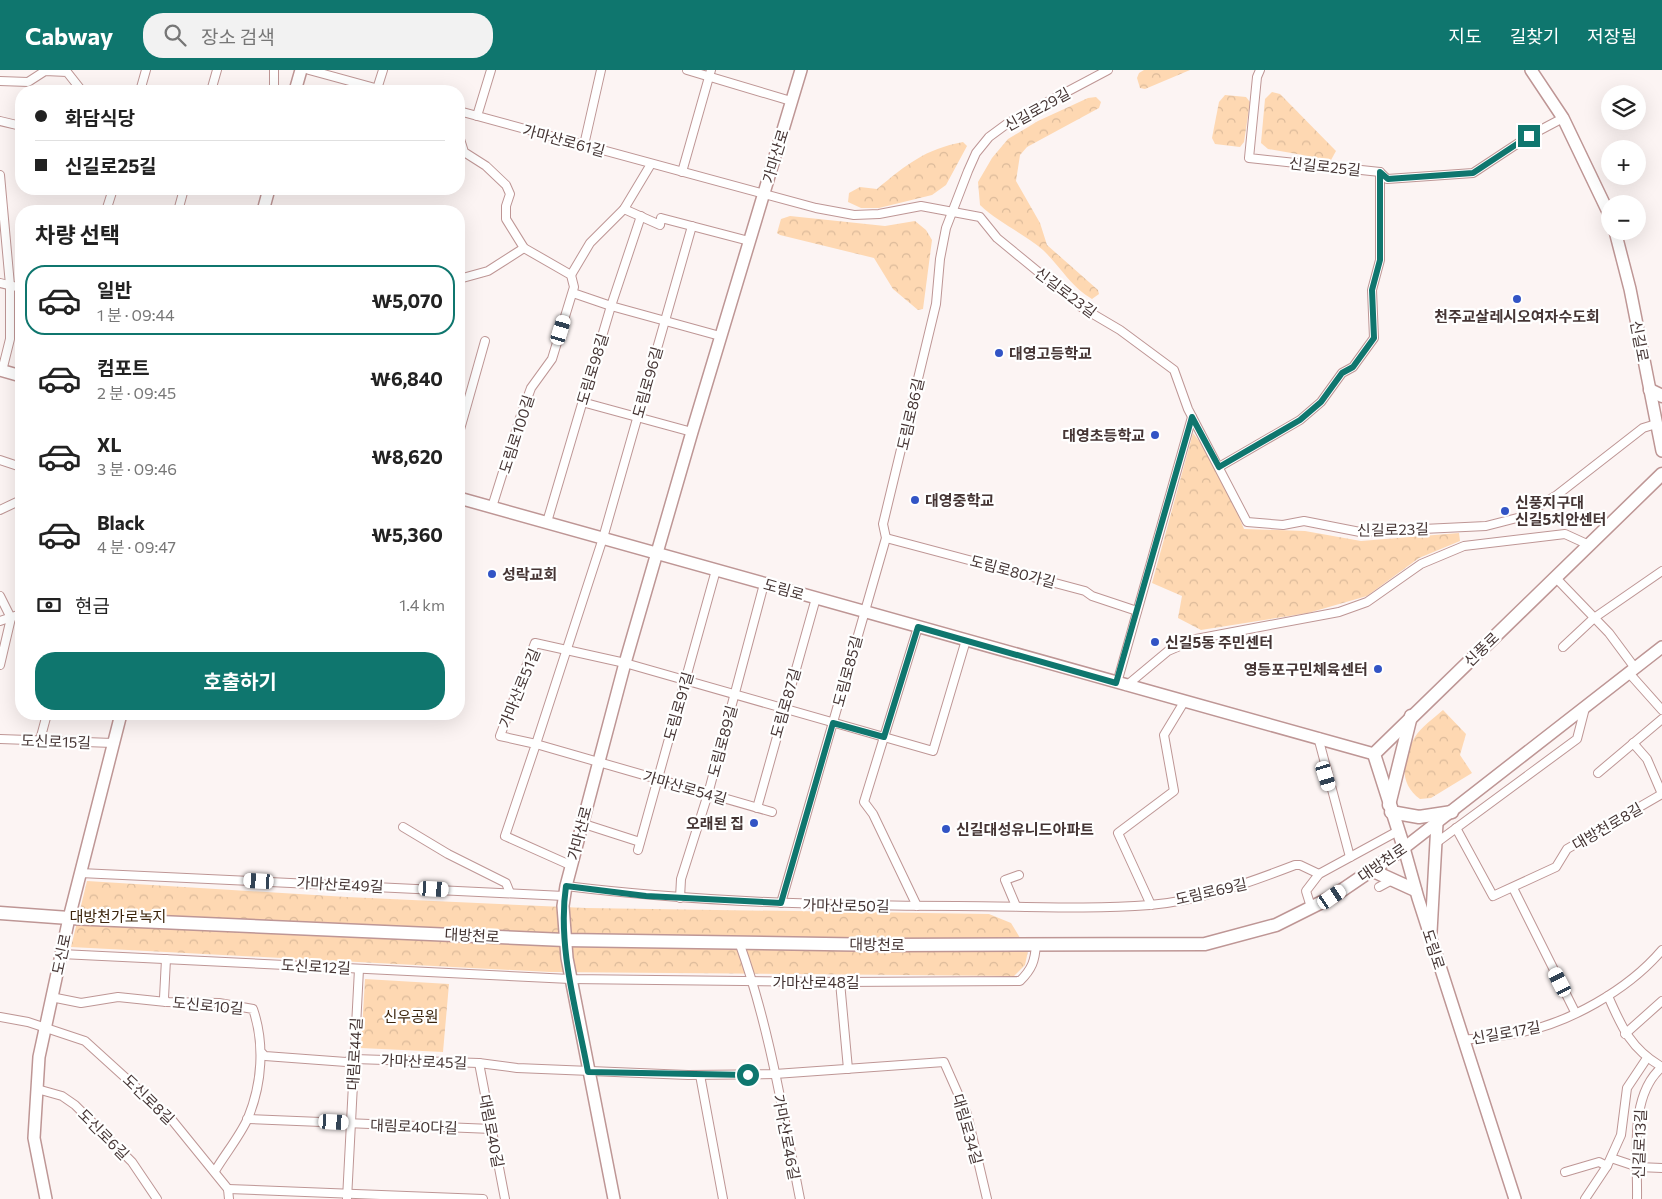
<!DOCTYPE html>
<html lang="ko">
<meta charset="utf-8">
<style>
body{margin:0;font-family:Commissioner,"Noto Sans KR",sans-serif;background:#f2f2f2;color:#222;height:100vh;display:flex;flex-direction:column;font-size:19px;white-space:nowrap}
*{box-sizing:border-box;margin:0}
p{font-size:16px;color:#767676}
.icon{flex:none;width:28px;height:28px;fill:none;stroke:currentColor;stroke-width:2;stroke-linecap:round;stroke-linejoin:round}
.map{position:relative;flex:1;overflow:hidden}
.sheet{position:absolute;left:15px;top:135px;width:450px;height:515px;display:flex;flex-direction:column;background:#fff;border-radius:20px;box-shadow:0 5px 20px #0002}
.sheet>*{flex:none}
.hud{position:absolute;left:15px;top:15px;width:450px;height:110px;border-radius:20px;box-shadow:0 5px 20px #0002;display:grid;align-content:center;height:110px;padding:0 20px;background:#fff}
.controls{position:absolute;left:1601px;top:15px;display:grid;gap:10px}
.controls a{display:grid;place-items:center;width:45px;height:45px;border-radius:50%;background:#fff;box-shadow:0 5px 20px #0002;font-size:25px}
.end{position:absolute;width:22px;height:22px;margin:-11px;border:6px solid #0f766e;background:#fff;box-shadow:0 0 0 2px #fff}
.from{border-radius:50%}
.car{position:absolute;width:15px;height:30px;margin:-15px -8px;border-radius:6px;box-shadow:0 0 4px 1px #0007;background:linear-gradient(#fff 24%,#345 0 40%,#fff 0 76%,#345 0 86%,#fff 0)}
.hud b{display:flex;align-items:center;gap:18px;height:48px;font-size:19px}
.hud b+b{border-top:1px solid #e0e0e0}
.hud i{width:12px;height:12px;background:#222}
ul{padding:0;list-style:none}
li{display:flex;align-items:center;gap:15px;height:70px;margin:0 10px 8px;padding:0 10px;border:2px solid transparent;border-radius:20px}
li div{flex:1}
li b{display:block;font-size:19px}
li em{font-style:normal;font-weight:700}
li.on{border-color:#0f766e}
li>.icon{width:45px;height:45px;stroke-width:1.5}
h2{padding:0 20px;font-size:22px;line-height:60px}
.pay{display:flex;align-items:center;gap:12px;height:55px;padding:0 20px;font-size:19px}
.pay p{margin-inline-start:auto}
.cta{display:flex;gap:10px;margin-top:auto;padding:10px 20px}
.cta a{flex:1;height:58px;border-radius:20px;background:#0f766e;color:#fff;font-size:20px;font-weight:700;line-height:58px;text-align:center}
header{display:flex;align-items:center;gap:30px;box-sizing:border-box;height:70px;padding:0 25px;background:#0f766e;color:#fff}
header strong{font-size:24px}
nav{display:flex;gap:28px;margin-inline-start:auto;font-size:18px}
.search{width:350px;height:45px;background:#f2f2f2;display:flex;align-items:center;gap:12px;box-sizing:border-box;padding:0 18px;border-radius:20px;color:#767676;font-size:19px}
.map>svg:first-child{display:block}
.forest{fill:url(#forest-crowns)}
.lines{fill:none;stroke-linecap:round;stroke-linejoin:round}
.street-casing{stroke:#be9695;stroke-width:10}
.secondary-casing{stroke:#be9695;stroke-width:14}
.primary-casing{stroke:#be9695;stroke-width:15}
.street{stroke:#fff;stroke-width:8}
.secondary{stroke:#fff;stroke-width:11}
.primary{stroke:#fff;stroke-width:12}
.route{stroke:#0f766e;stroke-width:6}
.poi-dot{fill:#3254c5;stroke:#fff;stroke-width:2}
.labels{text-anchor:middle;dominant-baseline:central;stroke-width:4.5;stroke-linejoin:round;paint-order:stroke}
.street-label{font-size:15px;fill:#453534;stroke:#fff}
.poi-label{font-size:15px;font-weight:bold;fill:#453534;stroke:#fff;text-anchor:start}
.park-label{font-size:15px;fill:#3b240b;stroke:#fff}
</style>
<header>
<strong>Cabway</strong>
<div class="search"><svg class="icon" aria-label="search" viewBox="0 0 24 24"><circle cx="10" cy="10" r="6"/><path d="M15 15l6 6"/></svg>장소 검색</div>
<nav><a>지도</a><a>길찾기</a><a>저장됨</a></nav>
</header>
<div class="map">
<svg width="1662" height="1129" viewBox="0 0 1662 1129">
<defs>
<pattern id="forest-crowns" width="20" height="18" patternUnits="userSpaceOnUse" patternTransform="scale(1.25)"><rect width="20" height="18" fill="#fed8b2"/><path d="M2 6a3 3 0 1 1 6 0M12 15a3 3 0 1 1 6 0" fill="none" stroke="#dbba9a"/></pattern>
</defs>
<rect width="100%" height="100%" fill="#fcf4f3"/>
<!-- forest -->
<g class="forest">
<polygon points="1144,0 1190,0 1145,19 1140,18 1137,8 1139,3"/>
<polygon points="1272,22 1280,24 1336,81 1331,90 1268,79 1261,73 1265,29"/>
<polygon points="1225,25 1246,27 1250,32 1244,72 1240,77 1215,74 1212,68 1219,32"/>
<path d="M1096 27 1101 32 1099 38 1027 77 1020 85 1016 111 1040 153 1047 175 1098 220 1099 224 1092 229C1071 217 1060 196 1043 180 1023 163 999 153 980 135L978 112 992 88 1008 69 1038 51 1088 28Z"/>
<path d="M963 72 967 76 946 115 932 125 879 138H861L848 132 849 123 860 117 877 119C906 95 925 79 963 72Z"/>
<polygon points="790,146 885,156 915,151 926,160 932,170 923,239 918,240 893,219 874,188 780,165 777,163 781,149"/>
<polygon points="1193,363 1219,397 1244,459 1305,461 1361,471 1459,463 1460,471 1419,488 1367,526 1308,543 1201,560 1178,548 1182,526 1152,513"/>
<path d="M1443 640 1466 664 1460 685 1472 703 1431 728 1420 729C1398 713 1402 688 1415 667 1421 657 1434 648 1443 640Z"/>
<polygon points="87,811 347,827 586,838 989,844 1011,853 1028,881 1025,895 1014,906 550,902 71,877"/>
<polygon points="365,909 449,914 443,982 361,978"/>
</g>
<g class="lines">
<defs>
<g id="street">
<polyline points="309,0 386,21"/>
<polyline points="687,0 791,31"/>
<polyline points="1260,0 1257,7 1249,88 1380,102 1387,109 1473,103 1529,66 1563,48"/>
<polyline points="0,11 28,12 45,1 67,2 82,21"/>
<polyline points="377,19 383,0"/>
<polyline points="140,21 146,0"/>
<polyline points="211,21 217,0"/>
<polyline points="274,21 274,0"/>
<polyline points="459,41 816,138 854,145 879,144 921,136 980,147 997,168 1081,237 1120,260 1174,300 1188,339 1247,452 1283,455 1304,451 1360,462 1486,456 1521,447 1557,425 1643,358 1656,354"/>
<polyline points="477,46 491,0"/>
<polyline points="0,51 21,56"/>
<polyline points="459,66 464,82 486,96 506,115 510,124 506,136 506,149 524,178 571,205 574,217 552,289 531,318 520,348 492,437"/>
<polyline points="584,75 601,0"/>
<polyline points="682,102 711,0"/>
<polyline points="0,105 10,215 10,269 2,301"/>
<polyline points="624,139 660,155 661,148 749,171"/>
<polyline points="106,141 113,119"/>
<polyline points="178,141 184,119"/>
<polyline points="692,156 603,468 536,674 772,742"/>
<polyline points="571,205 590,173 624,139 651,94"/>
<polyline points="459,209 488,201 524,178"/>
<polyline points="0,213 21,218"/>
<polyline points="573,223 611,236 720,266"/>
<polyline points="582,332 692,362"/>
<polyline points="459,363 485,271"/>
<polyline points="0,390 21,397"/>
<polyline points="1219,397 1300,350 1321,332 1342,303 1353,297 1374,268 1372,220 1380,190 1380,102"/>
<polyline points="0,440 21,430"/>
<polyline points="547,452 611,236 641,146"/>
<polyline points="886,468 1085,521 1092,526 1137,541"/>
<polyline points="1555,507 1609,563 1635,598"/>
<polyline points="0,526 11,548 0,595"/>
<polyline points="0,551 21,544"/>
<polyline points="1563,577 1594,548 1662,501"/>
<polyline points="1629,603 1662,640"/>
<polyline points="1117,613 1192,347"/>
<polyline points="1126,616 1168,581 1196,569 1339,542 1367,532 1421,494 1464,476 1565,464 1589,475"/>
<polyline points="1318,667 1350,787"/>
<polyline points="0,669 113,673"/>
<polyline points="40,670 47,644"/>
<polyline points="1633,673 1647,689 1662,724"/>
<polyline points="1598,703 1662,649"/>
<polyline points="757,738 816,528"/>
<polyline points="581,753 640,772"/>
<polyline points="403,757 448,784 506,813 510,823"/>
<polyline points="1456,758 1493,826 1556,797 1567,779 1662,724"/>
<polyline points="1436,773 1577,669 1585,638"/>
<polyline points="638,780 716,500"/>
<polyline points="570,795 505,766 536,674 500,666 535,573 625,593 933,681 966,570"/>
<polyline points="80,803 564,826"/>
<path d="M566 816C695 832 826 836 957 836 1021 836 1086 840 1150 835 1199 831 1248 813 1295 795H1300L1319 804"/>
<polyline points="1379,817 1392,810"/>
<polyline points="1513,818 1575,942"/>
<polyline points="680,828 681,809 708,724 764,514"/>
<polyline points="781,833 886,468 883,454 936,234 940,189 946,158 968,101 976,83 989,67 1008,53 1108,0"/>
<polyline points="1151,835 1118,763 1174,721 1164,665 1184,632"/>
<polyline points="917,836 873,744 864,732 918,557"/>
<polyline points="1016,836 1005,810 1019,805"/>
<polyline points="1311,837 1306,821 1319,804 1398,761"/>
<path d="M739 872C769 955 783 1043 800 1129"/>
<path d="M61 884 570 909 840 912 1020 911C1032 899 1035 891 1036 874"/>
<polyline points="840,912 848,999"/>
<path d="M1608 926C1622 958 1631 979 1662 997"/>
<path d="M51 927 81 933 118 927 166 932 219 933 253 939C265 974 262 1014 248 1048 240 1066 225 1084 215 1101"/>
<polyline points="166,932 164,928 166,889"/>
<polyline points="0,947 28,952 85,971 172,1050 228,1119 229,1129"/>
<polyline points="1625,964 1662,931"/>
<path d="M1463 970C1481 968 1500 967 1517 963 1568 954 1628 920 1662 880"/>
<polyline points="262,983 265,986 346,992 354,989 479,993 517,998 688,1005 775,1004 944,992 967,1044 987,1129"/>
<polyline points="479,993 505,1129"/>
<polyline points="700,1005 723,1129"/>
<polyline points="37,1019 62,1026 75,1035 132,1092 157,1129"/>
<polyline points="247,1049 492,1059"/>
<polyline points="1611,1088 1638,1097 1662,1098"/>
<polyline points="1565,1102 1599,1092 1607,1096"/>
<polyline points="228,1119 483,1129"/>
<polyline points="347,1129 359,899"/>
<polyline points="1585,1129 1607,1096 1621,1065 1627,1018 1647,988"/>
<path d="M1637 1129C1638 1088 1628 1026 1662 997"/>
</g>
<g id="secondary">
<polyline points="1531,0 1563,48 1610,146"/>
<polyline points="295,21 301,0"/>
<polyline points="263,141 269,119"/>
<polyline points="1615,161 1630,219 1662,381"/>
<polyline points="0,300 21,306"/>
<polyline points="459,428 1374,684"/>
<polyline points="1431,862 1437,753"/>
<polyline points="46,1129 34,1068 39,987 69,848 121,644"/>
<polyline points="614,1129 567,888 563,836 566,816 625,593 692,362 801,0"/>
<polyline points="1515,1129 1418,828 1404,778 1662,577"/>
</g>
<g id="primary">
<polyline points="1650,320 1662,326"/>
<polyline points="1389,735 1411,646"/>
<polyline points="1391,742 1419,747 1452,742"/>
<polyline points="1371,800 1415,820"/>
<polyline points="0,843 69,848 565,870 887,875 1205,874 1276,855 1332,827 1404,778 1374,684 1662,404"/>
</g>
</defs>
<!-- street casing -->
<use href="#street" class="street-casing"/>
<!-- secondary casing -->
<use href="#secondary" class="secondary-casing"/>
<!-- primary casing -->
<use href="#primary" class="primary-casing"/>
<!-- street -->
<use href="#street" class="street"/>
<!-- secondary -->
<use href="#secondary" class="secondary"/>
<!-- primary -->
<use href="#primary" class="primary"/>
</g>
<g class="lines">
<!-- route -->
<path class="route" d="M748 1005 588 1002C577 942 557 877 566 816L646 826 781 833 833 653 884 667 918 557 1116 613 1192 347 1219 397 1300 350 1321 332 1342 303 1353 297 1374 268 1372 220 1380 190V102L1388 109 1473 103 1529 66"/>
</g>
<!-- markers -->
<g class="poi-dot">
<circle cx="1517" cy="229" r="5"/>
<circle cx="999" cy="283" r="5"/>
<circle cx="1155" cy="365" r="5"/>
<circle cx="915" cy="430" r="5"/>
<circle cx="1505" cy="441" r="5"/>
<circle cx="492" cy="504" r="5"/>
<circle cx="1155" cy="572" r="5"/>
<circle cx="1378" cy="599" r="5"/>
<circle cx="754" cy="753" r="5"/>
<circle cx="946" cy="759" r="5"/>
</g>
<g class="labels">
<!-- street labels -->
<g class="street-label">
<text transform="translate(1037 39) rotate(-29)">신길로29길</text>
<text transform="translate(564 70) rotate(15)">가마산로61길</text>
<text transform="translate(775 86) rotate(-73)">가마산로</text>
<text transform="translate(1325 96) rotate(6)">신길로25길</text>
<text transform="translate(1066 222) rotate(37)">신길로23길</text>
<text transform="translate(1640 271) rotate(79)">신길로</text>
<text transform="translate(592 299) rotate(-73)">도림로98길</text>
<text transform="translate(647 312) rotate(-74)">도림로96길</text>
<text transform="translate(910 344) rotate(-77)">도림로86길</text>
<text transform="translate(516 364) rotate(-72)">도림로100길</text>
<text transform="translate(1393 459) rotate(-1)">신길로23길</text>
<text transform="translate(1013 501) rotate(15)">도림로80가길</text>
<text transform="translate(784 519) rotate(16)">도림로</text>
<text transform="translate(1481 579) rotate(-44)">신풍로</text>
<text transform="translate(847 601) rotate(-75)">도림로85길</text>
<text transform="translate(519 618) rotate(-68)">가마산로51길</text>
<text transform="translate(785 633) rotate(-74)">도림로87길</text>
<text transform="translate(678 636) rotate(-74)">도림로91길</text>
<text transform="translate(56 671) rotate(2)">도신로15길</text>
<text transform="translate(722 671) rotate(-75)">도림로89길</text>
<text transform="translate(685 717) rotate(16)">가마산로54길</text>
<text transform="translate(1607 756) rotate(-30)">대방천로8길</text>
<text transform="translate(579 763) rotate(-75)">가마산로</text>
<text transform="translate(1382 792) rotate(-34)">대방천로</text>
<text transform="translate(340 814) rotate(3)">가마산로49길</text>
<text transform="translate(1211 821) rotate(-13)">도림로69길</text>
<text transform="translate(846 835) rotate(1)">가마산로50길</text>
<text transform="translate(472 865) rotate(3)">대방천로</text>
<text transform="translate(877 874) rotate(1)">대방천로</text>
<text transform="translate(1434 879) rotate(72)">도림로</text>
<text transform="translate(61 884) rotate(-78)">도신로</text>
<text transform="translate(316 896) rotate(3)">도신로12길</text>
<text x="816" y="912">가마산로48길</text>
<text transform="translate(208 935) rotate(5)">도신로10길</text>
<text transform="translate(1506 962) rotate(-10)">신길로17길</text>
<text transform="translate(354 984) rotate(-87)">대림로44길</text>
<text transform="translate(424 991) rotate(2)">가마산로45길</text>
<text transform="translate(149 1029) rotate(44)">도신로8길</text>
<text transform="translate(414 1056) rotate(2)">대림로40다길</text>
<text transform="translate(968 1059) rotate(74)">대림로34길</text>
<text transform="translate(492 1061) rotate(79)">대림로40길</text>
<text transform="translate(104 1064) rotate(45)">도신로6길</text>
<text transform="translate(787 1067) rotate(79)">가마산로46길</text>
<text transform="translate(1639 1074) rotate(-88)">신길로13길</text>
</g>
<!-- poi labels -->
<g class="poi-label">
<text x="1517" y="246" text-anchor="middle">천주교살레시오여자수도회</text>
<text x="1009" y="283">대영고등학교</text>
<text x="1145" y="365" text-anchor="end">대영초등학교</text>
<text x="925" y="430">대영중학교</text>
<text x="1515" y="432">신풍지구대<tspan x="1515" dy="17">신길5치안센터</tspan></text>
<text x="502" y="504">성락교회</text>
<text x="1165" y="572">신길5동 주민센터</text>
<text x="1368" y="599" text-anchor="end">영등포구민체육센터</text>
<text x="744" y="753" text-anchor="end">오래된 집</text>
<text x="956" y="759">신길대성유니드아파트</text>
</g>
<!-- park labels -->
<g class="park-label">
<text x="118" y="846">대방천가로녹지</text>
<text x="411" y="946">신우공원</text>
</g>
</g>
</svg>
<div class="controls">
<a><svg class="icon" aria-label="layers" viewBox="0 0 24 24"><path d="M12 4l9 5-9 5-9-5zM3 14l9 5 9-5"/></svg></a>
<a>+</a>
<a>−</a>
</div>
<i class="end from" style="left:748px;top:1005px"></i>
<i class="end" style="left:1529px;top:66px"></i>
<i class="car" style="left:561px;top:260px;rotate:17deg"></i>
<i class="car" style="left:1326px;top:706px;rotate:163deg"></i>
<i class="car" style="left:259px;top:811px;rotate:273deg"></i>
<i class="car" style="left:434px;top:819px;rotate:93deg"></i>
<i class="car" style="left:1332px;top:827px;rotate:56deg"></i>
<i class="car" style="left:1560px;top:912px;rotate:333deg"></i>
<i class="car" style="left:334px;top:1052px;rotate:93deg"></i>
<div class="hud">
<b><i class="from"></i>화담식당</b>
<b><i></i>신길로25길</b>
</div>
<section class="sheet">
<h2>차량 선택</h2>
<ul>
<li class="on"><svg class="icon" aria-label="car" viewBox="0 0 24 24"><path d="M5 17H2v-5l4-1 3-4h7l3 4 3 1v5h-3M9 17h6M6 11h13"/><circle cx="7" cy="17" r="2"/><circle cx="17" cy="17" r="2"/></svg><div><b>일반</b><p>1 분 · 09:44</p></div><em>₩5,070</em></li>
<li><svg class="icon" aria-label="car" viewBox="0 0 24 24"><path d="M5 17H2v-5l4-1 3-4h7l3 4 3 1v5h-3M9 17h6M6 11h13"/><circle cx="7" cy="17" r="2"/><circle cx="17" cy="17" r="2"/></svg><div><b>컴포트</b><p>2 분 · 09:45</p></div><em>₩6,840</em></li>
<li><svg class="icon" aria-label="car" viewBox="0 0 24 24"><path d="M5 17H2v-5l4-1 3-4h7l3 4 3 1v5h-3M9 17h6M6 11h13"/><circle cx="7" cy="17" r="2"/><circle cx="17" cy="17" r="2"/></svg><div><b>XL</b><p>3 분 · 09:46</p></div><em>₩8,620</em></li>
<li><svg class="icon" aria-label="car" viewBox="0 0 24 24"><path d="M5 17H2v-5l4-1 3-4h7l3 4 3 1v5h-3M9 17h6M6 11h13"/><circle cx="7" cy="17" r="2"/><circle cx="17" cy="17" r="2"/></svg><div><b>Black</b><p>4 분 · 09:47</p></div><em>₩5,360</em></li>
</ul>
<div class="pay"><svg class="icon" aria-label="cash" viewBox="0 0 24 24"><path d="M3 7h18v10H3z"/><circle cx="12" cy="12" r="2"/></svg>현금<p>1.4 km</p></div>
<div class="cta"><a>호출하기</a></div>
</section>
</div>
